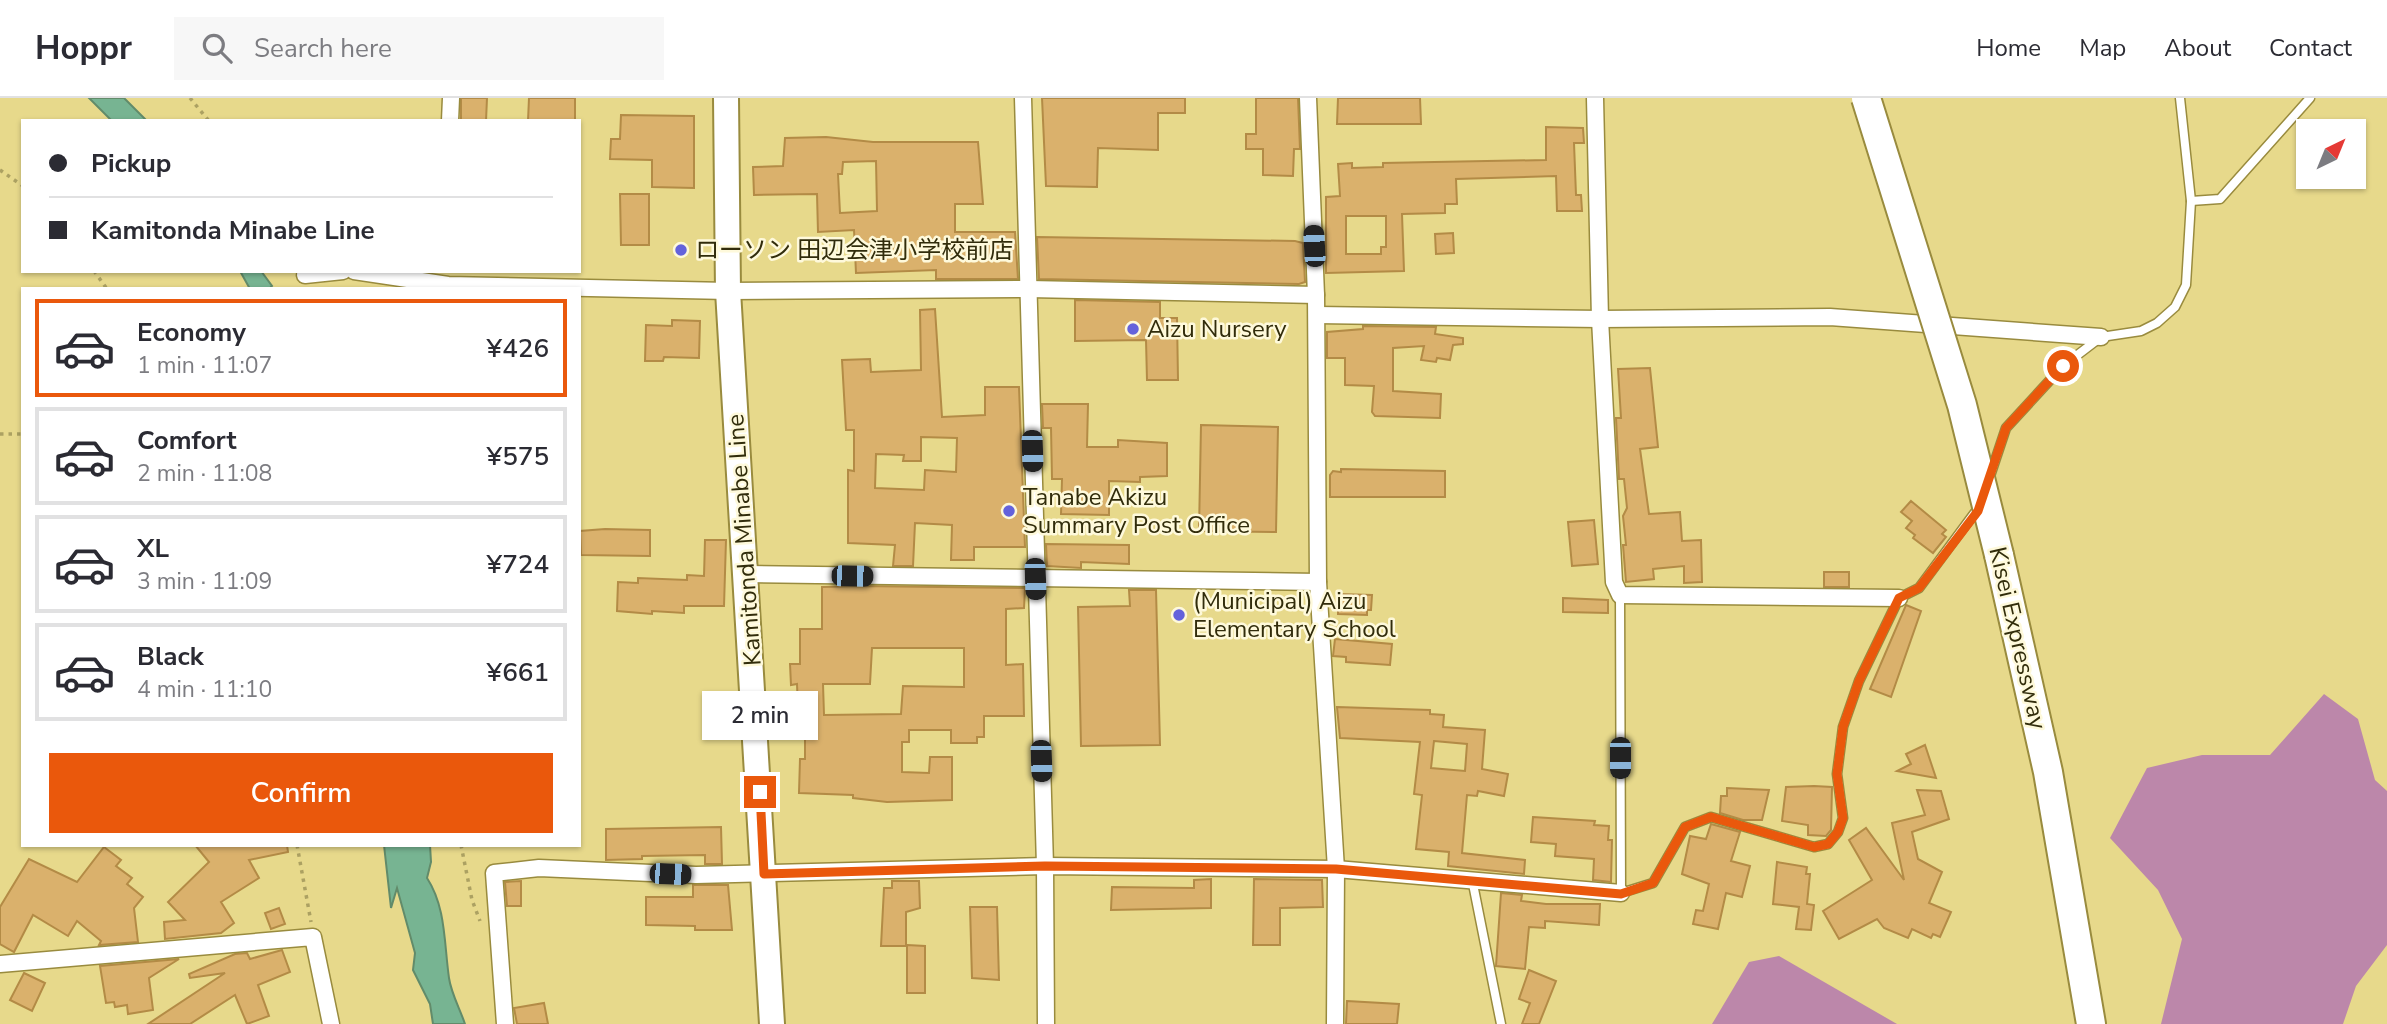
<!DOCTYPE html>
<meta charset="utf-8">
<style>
body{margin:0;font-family:"Nunito Sans","Noto Sans JP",sans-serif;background:#f7f7f7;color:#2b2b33;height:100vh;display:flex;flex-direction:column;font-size:26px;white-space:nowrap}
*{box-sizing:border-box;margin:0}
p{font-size:23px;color:#7c7c81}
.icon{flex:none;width:38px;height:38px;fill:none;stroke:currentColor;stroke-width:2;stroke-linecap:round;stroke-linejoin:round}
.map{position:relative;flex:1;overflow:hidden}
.sheet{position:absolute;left:21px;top:189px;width:560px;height:560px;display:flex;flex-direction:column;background:#fff;border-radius:0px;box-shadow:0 2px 5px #0004}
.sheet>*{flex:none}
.top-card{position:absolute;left:21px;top:21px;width:560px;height:154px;border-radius:0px;box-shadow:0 2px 5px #0004;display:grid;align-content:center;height:154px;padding:0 28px;background:#fff}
.needle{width:46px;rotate:43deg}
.tools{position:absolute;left:2296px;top:21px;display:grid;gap:14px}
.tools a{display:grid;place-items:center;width:70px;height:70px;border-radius:0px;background:#fff;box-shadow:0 2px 5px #0004;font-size:35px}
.end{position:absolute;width:32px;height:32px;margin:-16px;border:9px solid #ea580c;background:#fff;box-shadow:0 0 0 4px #fff}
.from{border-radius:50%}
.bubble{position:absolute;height:49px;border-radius:0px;background:#fff;box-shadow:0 2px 5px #0004;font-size:23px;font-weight:600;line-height:49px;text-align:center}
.car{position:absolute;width:21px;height:42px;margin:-21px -10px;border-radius:9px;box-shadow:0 0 5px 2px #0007;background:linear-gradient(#222 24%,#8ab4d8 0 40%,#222 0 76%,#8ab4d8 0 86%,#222 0)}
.top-card b{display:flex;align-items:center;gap:24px;height:66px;font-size:26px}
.top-card b+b{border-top:2px solid #e1e1e2}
.top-card i{width:18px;height:18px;background:#2b2b33}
ul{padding:12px 0 0;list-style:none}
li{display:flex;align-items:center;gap:21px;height:98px;margin:0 14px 10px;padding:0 14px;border:4px solid #e1e1e2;border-radius:0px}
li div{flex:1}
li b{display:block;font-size:26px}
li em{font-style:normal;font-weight:600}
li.active{border-color:#ea580c}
li>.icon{width:63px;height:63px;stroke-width:1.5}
.button{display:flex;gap:14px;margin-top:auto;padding:14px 28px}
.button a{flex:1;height:80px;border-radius:0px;background:#ea580c;color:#fff;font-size:28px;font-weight:600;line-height:80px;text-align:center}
header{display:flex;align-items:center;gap:42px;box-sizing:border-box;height:98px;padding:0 35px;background:#fff;border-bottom:2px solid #e1e1e2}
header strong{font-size:33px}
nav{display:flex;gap:38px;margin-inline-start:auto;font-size:24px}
.search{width:490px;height:63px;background:#f7f7f7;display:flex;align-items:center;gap:18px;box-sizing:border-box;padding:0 24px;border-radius:0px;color:#7c7c81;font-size:26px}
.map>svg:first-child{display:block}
.forest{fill:#bc87aa}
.water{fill:#77b492;stroke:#628b6a;stroke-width:2}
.building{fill:#dab16c;stroke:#b38b46;stroke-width:2;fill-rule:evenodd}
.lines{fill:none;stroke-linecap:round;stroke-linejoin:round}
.lane-casing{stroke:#998b3e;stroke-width:11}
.street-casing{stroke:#998b3e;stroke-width:19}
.primary-casing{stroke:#998b3e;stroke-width:28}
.highway-casing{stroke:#998b3e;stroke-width:32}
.path{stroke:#aca162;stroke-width:3.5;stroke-dasharray:3.5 5;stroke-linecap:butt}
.lane{stroke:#fff;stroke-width:8}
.street{stroke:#fff;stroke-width:16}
.primary{stroke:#fff;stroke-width:24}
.highway{stroke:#fff;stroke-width:28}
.highway-bridge-casing{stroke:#998b3e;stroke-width:32;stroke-linecap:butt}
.highway-bridge{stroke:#fff;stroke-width:28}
.route{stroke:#ea580c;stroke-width:9}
.poi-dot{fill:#6462db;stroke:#fef9db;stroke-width:2.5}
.labels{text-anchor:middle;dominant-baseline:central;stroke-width:5;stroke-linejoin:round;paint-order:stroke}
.poi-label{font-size:24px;fill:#312c0b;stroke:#fef9db;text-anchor:start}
.street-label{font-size:24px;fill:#312c0b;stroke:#fef9db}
</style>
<header>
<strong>Hoppr</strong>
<div class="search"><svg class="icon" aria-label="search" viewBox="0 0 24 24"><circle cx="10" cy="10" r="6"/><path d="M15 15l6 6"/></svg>Search here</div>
<nav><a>Home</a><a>Map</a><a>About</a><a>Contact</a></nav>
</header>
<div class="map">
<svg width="2387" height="926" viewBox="0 0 2387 926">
<rect width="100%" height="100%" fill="#e7d98b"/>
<!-- forest -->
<g class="forest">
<polygon points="2324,596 2358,621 2375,682 2387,693 2387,847 2356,888 2343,926 2161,926 2182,841 2158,792 2110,740 2147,670 2202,657 2270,657"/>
<polygon points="1779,858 1897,926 1712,926 1749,864"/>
</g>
<!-- water -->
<g class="water">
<polygon points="89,0 124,0 147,23 112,23"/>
<polygon points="240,173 261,173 272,188 269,191 250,191"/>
<path d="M384 747H430L431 764 427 780C446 809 444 845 449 880 451 895 460 911 465 926H433L430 906 413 872 415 855 397 790 391 810Z"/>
</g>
<!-- building -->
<g class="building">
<polygon points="461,0 487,0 486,23 461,22"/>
<polygon points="529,0 575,0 575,23 528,23"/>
<polygon points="1042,0 1185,0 1185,15 1158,15 1158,52 1098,50 1097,89 1046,88"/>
<polygon points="1256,0 1298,0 1300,51 1294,51 1293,78 1263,77 1263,51 1246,51 1246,36 1256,36"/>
<polygon points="1338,0 1420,0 1421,26 1337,26"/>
<polygon points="621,17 694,18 694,90 652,89 652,62 610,61 611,41 620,41"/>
<path d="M1546 29 1583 30 1584 45H1574L1576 97H1581L1582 113H1557L1556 78 1456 81 1457 106H1445V115L1402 116 1404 173 1326 175V99L1340 98 1338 66 1352 65V70L1383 69V65L1546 62ZM1346 118H1386V149H1381V156H1346Z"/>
<path d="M826 39 873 44H978L983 106H955V134H1015L1018 181H936V172L856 175 854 132 818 134 817 96 754 97 753 69 783 68 785 40ZM876 63 877 113 840 115 838 76H842L843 64Z"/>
<polygon points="620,96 649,96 649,147 621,147"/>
<polygon points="1453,135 1454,155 1436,156 1435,136"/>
<polygon points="1037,139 1295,143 1303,145 1305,184 1299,186 1039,181"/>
<polygon points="1075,202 1160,204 1160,220 1177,220 1178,282 1147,282 1146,242 1075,243"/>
<path d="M935 211 942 319 985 317V289H1019L1025 449H974V462H951L952 427 915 425 913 468H893L895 447 848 445V372L854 373V332H846L842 262 870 261 871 274 921 272 920 212ZM921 339 957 340 956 374 925 372 924 392 875 390 876 356 904 357 903 363H921Z"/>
<polygon points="672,222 700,223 699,260 664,259 663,263 645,263 646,227 672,228"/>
<polygon points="1363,228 1436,229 1435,236 1463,240 1463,246 1453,247 1450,262 1437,260 1436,264 1421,262 1424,248 1393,250 1393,293 1441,296 1440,320 1375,318 1372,314 1374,288 1345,287 1345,260 1327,260 1327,234 1363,231"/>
<polygon points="1650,270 1658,349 1640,351 1649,416 1680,414 1682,443 1701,442 1702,484 1684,485 1684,468 1653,471 1654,481 1626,484 1623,447 1626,447 1623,418 1627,410 1624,381 1619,381 1616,320 1621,320 1618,271"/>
<polygon points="1042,306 1088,306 1087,349 1118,349 1118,342 1167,345 1167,378 1140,379 1140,384 1109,383 1109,417 1061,416 1062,381 1052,381 1051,330 1043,330"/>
<polygon points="1201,327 1278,329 1276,434 1199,433"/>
<polygon points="1341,371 1445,373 1445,399 1330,399 1330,377 1333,373 1341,374"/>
<polygon points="1911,403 1946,432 1942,436 1946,439 1933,455 1913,440 1915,437 1906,430 1912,423 1901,414"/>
<polygon points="1594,422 1598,466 1572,468 1568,424"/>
<polygon points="605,431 650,432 650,458 581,457 580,433"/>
<polygon points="705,442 726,442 724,508 684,508 684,515 652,513 652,516 617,513 618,484 638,485 638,480 687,482 687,477 704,478"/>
<polygon points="1046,446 1129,447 1129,466 1081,464 1081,470 1047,468"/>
<rect x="1824" y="474" width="25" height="15"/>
<path d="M860 488 1025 490 1024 510 1006 511V567L1023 566 1024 618H984V639H977V645H951V632H909V644H902V674L929 675 930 659H952V702L887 704 853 700V697L799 695 800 661H805V613L798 612 797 586 791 587 790 566H800V531H822V489ZM872 550H964V589L903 588 901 616 824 617 823 586H870Z"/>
<polygon points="1129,492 1156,492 1160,647 1081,648 1078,509 1130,508"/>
<polygon points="1338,496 1372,497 1371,512 1367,512 1367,517 1338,516"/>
<polygon points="1563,500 1608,502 1608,515 1563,514"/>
<polygon points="1906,507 1921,513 1891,599 1870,591"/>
<polygon points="1335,541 1392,546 1390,567 1346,564 1346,559 1333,558"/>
<path d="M1337 609 1430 612V616L1444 617 1443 629 1485 632 1482 671 1508 676 1504 698 1478 693 1477 698 1467 697 1462 755 1525 762 1524 776 1448 768 1449 754 1416 751 1422 697 1414 696 1420 644 1340 640ZM1434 643 1467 646 1465 673 1431 670Z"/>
<polygon points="1925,647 1936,680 1897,673 1911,666 1906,656"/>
<polygon points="1814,688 1832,689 1831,732 1826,738 1808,737 1808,727 1782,723 1786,689"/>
<polygon points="1727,690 1769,692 1762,722 1743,722 1720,715 1721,698 1727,698"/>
<polygon points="1917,692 1941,693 1949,721 1912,734 1918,761 1942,774 1929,805 1951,814 1940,839 1933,836 1931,840 1912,831 1908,840 1884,830 1877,821 1839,841 1823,813 1872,782 1849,742 1866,730 1904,782 1892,725 1925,717"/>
<polygon points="1533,719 1595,723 1594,727 1609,728 1608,742 1612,742 1611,784 1593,782 1594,761 1555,758 1556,746 1531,744"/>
<polygon points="1711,726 1740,734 1731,763 1750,768 1742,799 1726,795 1718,831 1693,826 1696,812 1703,813 1709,786 1682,776 1690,738 1706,741"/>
<polygon points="721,729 722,766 705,766 705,757 642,758 642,761 606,762 606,731"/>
<polygon points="195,747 287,747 288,754 249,762 259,780 221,804 234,825 221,835 165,841 164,824 185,822 168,804 209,764"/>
<polygon points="104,749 121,762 116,768 132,780 127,786 143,799 134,810 138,844 99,847 101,843 77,823 68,838 33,817 14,854 0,846 0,809 29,761 77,784"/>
<polygon points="1777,764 1807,769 1806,776 1810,776 1807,806 1814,807 1811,832 1796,831 1799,809 1773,806"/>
<polygon points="1211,781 1211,810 1111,812 1112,789 1194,790 1194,782"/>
<polygon points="1254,781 1322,782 1323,809 1280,810 1280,847 1253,847"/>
<polygon points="521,783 521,808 507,808 505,784"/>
<polygon points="892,783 919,783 920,810 906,814 906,848 881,848 884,790 892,790"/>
<polygon points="693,787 728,787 732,832 695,832 695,828 646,827 646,799 693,799"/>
<polygon points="1501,795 1522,797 1521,803 1546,806 1600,806 1599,827 1545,823 1545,830 1529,829 1525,871 1496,868"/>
<polygon points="970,809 997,809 999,882 972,880"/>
<polygon points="279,810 285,826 271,831 265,815"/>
<polygon points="907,847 925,848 925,895 907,895"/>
<polygon points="282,852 290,874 258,887 269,918 247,926 235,897 190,926 148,926 225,875 190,880 189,876 235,856 247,855 250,861"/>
<polygon points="179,861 149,880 153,912 128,916 127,907 115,909 114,904 106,905 100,868"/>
<polygon points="1529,872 1556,883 1539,926 1522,926 1530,905 1519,901"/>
<polygon points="24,875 45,885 32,913 10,902"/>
<polygon points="1347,903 1399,906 1397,926 1346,926"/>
<polygon points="544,905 548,926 517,926 514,910"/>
</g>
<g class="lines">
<defs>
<g id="lane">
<polyline points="2191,103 2220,101 2310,0"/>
<polyline points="1989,381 2006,330 2063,268 2101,239 2141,233 2157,225 2175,209 2186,187 2191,103 2180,0"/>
<polyline points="1620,497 1621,795 1653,785 1685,729 1711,719 1814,749 1828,746 1838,734 1843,720 1837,676 1843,629 1859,583 1899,500 1919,490 1979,409"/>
<polyline points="1472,781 1501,926"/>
</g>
<g id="street">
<polyline points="1023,0 1045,768 1046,926"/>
<polyline points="1308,0 1316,197 1318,484 1336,771 1335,926"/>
<polyline points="1595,0 1600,221 1614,484 1620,497 1899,500"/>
<polyline points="450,23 451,0"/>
<polyline points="354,173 448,187 728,193 1029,191 1316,197"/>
<polyline points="305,177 343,173"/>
<polyline points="1317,217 1600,221 1830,219 2101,239"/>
<polyline points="747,476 1318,484"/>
<polyline points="0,866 313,839 331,926"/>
<polyline points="505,926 494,775 539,770 696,777 1045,768 1336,771 1621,795"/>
</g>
<polyline id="primary" points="726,0 728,193 772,926"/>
<polyline id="highway" points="1999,457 2048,674 2091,926"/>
</defs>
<!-- lane casing -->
<use href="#lane" class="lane-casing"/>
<!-- street casing -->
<use href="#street" class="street-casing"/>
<!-- primary casing -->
<use href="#primary" class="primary-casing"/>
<!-- highway casing -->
<use href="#highway" class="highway-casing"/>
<!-- path -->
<g class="path">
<polyline points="190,0 209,23"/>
<polyline points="0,72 23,88"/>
<polyline points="94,173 107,191"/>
<polyline points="0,336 23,336"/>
<polyline points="297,747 311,824"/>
<polyline points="461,747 472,802 480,823"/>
</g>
<!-- lane -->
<use href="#lane" class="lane"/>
<!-- street -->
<use href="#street" class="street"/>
<!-- primary -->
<use href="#primary" class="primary"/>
<!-- highway -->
<use href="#highway" class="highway"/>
<defs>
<polyline id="highway-bridge" points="1866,0 1962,307 1999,457"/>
</defs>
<!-- highway-bridge casing -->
<use href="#highway-bridge" class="highway-bridge-casing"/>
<!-- highway-bridge -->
<use href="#highway-bridge" class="highway-bridge"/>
</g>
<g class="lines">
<!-- route -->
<polyline class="route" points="760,694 764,776 1045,768 1336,771 1621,796 1653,785 1685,729 1711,719 1814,749 1828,746 1838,734 1843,720 1837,676 1843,629 1859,583 1899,500 1919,490 1978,413 2006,330 2063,268"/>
</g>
<!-- markers -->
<g class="poi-dot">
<circle cx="681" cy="152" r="7"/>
<circle cx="1133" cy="231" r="7"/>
<circle cx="1009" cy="413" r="7"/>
<circle cx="1179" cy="517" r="7"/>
</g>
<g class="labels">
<!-- poi labels -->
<g class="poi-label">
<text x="695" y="152">ローソン 田辺会津小学校前店</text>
<text x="1147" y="231">Aizu Nursery</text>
<text x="1023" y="399">Tanabe Akizu<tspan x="1023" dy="28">Summary Post Office</tspan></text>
<text x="1193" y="503">(Municipal) Aizu<tspan x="1193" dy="28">Elementary School</tspan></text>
</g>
<!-- street labels -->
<g class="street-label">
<text transform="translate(744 442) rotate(-94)">Kamitonda Minabe Line</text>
<text transform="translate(2018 540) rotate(77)">Kisei Expressway</text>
</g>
</g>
</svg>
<div class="tools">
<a><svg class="needle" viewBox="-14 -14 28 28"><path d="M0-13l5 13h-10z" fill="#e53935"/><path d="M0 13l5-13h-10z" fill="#7c7c81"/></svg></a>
</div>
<i class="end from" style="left:2063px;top:268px"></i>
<i class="end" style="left:760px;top:694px"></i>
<div class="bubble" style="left:702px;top:593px;width:116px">2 min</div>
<i class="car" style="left:1314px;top:148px;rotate:357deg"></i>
<i class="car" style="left:1032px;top:353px;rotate:178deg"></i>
<i class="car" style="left:852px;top:478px;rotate:91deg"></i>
<i class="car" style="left:1035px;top:481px;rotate:178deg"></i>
<i class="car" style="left:1620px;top:660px;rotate:180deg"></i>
<i class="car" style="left:1041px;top:663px;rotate:178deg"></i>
<i class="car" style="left:670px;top:776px;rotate:92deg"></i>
<div class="top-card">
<b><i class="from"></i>Pickup</b>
<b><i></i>Kamitonda Minabe Line</b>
</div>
<section class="sheet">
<ul>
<li class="active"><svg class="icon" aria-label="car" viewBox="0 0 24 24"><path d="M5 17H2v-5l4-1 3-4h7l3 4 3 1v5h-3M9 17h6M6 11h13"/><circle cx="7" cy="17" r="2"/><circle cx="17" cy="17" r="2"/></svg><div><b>Economy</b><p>1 min · 11:07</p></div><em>¥426</em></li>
<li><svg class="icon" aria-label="car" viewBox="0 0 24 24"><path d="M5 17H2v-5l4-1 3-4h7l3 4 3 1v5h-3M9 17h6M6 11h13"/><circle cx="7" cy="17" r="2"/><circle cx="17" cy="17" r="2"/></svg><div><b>Comfort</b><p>2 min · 11:08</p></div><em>¥575</em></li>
<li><svg class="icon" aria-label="car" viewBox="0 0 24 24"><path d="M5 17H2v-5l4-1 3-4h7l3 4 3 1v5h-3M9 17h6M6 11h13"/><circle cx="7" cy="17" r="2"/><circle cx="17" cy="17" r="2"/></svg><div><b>XL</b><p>3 min · 11:09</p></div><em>¥724</em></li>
<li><svg class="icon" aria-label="car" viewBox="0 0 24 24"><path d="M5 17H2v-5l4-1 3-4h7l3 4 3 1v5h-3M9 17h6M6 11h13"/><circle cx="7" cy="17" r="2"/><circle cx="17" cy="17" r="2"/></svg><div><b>Black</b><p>4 min · 11:10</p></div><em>¥661</em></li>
</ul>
<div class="button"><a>Confirm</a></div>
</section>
</div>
